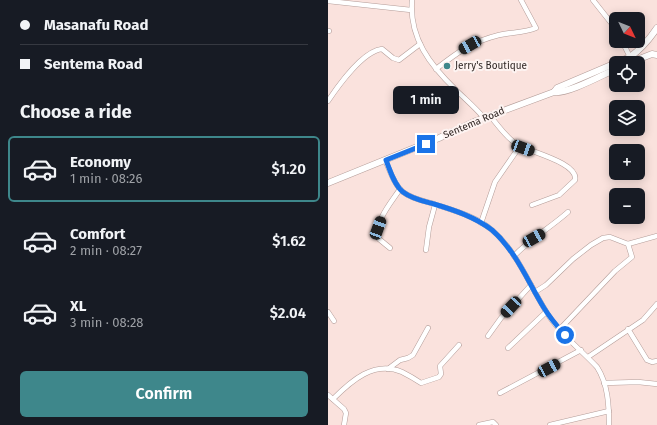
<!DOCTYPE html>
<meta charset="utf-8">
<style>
body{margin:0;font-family:"Fira Sans",sans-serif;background:#242831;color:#f1f3f6;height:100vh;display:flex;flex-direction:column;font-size:15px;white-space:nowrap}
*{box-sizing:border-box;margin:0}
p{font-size:13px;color:#9ea1a6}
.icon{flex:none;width:22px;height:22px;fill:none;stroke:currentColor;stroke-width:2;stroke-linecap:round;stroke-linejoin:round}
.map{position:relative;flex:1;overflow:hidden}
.sheet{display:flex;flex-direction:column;background:#171b24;width:328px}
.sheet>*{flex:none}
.banner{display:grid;align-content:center;height:88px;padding:0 20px;background:#171b24}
.needle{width:26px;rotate:133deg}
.controls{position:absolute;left:281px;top:12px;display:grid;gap:8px}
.controls a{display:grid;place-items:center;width:36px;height:36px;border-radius:6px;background:#171b24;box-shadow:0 2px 10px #0003;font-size:20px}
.end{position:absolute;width:18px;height:18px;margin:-9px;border:5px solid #1a73e8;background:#fff;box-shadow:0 0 0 2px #fff}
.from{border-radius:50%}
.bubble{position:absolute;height:28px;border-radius:6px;background:#171b24;box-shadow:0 2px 10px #0003;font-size:13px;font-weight:600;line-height:28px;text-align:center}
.car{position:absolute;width:12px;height:24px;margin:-12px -6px;border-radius:5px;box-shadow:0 0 3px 1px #0007;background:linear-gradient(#222 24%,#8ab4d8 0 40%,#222 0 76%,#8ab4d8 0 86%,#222 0)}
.banner b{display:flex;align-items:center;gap:14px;height:38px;font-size:15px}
.banner b+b{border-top:1px solid #363941}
.banner i{width:10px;height:10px;background:#f1f3f6}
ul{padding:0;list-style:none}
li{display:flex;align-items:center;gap:12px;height:66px;margin:0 8px 6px;padding:0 12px;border:2px solid transparent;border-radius:6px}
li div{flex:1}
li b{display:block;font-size:15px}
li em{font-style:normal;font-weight:600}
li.current{border-color:#3e878b}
li>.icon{width:36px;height:36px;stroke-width:1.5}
h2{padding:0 20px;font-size:18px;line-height:48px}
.cta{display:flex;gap:8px;margin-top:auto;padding:8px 20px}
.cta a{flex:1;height:46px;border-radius:6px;background:#3e878b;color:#fff;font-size:16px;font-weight:600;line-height:46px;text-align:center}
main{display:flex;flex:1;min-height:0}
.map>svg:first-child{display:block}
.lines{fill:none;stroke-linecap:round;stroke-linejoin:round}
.minor-casing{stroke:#b49d99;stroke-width:5.5}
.secondary-casing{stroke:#b49d99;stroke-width:7}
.minor{stroke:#fff;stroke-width:4.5}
.secondary{stroke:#fff;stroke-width:6}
.route{stroke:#1a73e8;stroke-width:5}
.poi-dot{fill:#3e878b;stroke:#fdf3f1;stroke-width:1.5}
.labels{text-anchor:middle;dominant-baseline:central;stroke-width:4;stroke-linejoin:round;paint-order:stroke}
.poi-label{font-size:10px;fill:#2f2624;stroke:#fdf3f1;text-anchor:start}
.street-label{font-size:10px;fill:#2f2624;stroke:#fdf3f1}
</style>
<main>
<section class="sheet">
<div class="banner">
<b><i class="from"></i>Masanafu Road</b>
<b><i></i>Sentema Road</b>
</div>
<h2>Choose a ride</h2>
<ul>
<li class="current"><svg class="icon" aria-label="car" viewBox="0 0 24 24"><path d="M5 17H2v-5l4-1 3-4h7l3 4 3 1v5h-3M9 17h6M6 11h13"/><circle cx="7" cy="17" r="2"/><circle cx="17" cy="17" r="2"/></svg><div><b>Economy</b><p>1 min · 08:26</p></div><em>$1.20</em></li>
<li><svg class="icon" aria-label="car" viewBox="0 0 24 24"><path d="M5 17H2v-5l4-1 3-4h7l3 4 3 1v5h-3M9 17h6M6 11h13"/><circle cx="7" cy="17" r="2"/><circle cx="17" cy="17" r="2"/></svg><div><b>Comfort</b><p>2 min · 08:27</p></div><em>$1.62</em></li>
<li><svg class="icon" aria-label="car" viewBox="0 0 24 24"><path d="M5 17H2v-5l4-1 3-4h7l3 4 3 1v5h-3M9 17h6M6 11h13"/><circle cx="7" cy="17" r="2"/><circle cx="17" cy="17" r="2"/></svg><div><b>XL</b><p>3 min · 08:28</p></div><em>$2.04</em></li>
</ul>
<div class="cta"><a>Confirm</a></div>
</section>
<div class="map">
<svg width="329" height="425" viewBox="0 0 329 425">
<rect width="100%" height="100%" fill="#fae2dd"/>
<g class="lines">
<defs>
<g id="minor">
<path d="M84 0C81 38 102 65 128 90 137 99 148 108 156 118"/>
<polyline points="265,0 288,29"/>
<polyline points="0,1 83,10"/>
<polyline points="0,31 1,31"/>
<polyline points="294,41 302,57"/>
<path d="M108 69C130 52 143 42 171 35 183 32 196 33 208 28L193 0"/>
<path d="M0 101C10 86 35 51 54 49L65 58 71 60 92 44"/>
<path d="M162 116C171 126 178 138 190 145 202 152 251 163 247 180L231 195 204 205"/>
<path d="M57 160C62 170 66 185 75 192 84 199 96 201 106 204 127 211 147 216 164 230 191 253 203 290 223 319 236 337 254 351 269 367 280 384 281 405 281 425"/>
<polyline points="153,223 167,182 192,146"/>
<path d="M62 248 51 239C46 221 63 203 72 189"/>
<polyline points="98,250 101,227 107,205"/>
<path d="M186 256C202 239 222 228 240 212"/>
<polyline points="207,292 218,285 245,259 263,245 275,238 282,237 300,244 329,236"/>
<polyline points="0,312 6,321"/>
<polyline points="232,329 287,271 304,257 300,244"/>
<polyline points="300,329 319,360 324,362 329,361"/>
<polyline points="160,336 173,318 203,285"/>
<polyline points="180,348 218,312"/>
<polyline points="260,357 315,320 329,304"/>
<polyline points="60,369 72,360 80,358 85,355 100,328"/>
<polyline points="276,383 310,382 329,384"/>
<polyline points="172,393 253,350"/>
<polyline points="0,395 16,409 18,413 16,425"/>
<path d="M5 399C23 381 46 360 74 372 80 375 87 379 93 383L111 377 113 374 112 366 131 345"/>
<polyline points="151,425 165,422 168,425"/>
<polyline points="222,425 281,411"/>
</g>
<g id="secondary">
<polyline points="301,63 324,54 329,55"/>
<path d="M226 92 229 88 302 57C313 49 321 40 329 28"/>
<path d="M0 183 111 138 148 121 226 92C240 94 274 75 288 69"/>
</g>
</defs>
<!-- minor casing -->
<use href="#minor" class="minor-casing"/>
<!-- secondary casing -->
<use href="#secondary" class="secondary-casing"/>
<!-- minor -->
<use href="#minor" class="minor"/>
<!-- secondary -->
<use href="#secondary" class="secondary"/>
</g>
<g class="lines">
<!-- route -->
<path class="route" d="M98 144 58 160C62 170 66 185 75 192 84 199 95 201 106 204 126 210 147 217 164 230 188 251 200 282 216 308 222 318 229 326 237 335"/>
</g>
<!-- markers -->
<circle class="poi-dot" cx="119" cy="66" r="4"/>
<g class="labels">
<!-- poi labels -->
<g class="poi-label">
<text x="127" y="66">Jerry's Boutique</text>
</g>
<!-- street labels -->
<g class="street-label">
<text transform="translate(146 123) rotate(-23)">Sentema Road</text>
</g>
</g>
</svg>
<div class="controls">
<a><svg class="needle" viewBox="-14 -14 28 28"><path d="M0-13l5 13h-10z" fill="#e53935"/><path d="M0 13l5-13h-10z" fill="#9ea1a6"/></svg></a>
<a><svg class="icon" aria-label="locate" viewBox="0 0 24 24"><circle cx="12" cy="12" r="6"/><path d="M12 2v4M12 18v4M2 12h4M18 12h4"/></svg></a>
<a><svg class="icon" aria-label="layers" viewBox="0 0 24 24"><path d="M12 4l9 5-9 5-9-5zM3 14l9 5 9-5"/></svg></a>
<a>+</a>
<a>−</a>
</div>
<i class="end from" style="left:237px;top:335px"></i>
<i class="end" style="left:98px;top:144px"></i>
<div class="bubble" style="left:65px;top:86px;width:66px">1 min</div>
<i class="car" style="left:142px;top:45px;rotate:241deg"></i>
<i class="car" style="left:195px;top:148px;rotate:110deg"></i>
<i class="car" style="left:50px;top:228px;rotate:20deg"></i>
<i class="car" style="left:206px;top:238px;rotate:61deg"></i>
<i class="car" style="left:183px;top:307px;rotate:223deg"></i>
<i class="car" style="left:221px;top:368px;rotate:62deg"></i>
</div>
</main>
